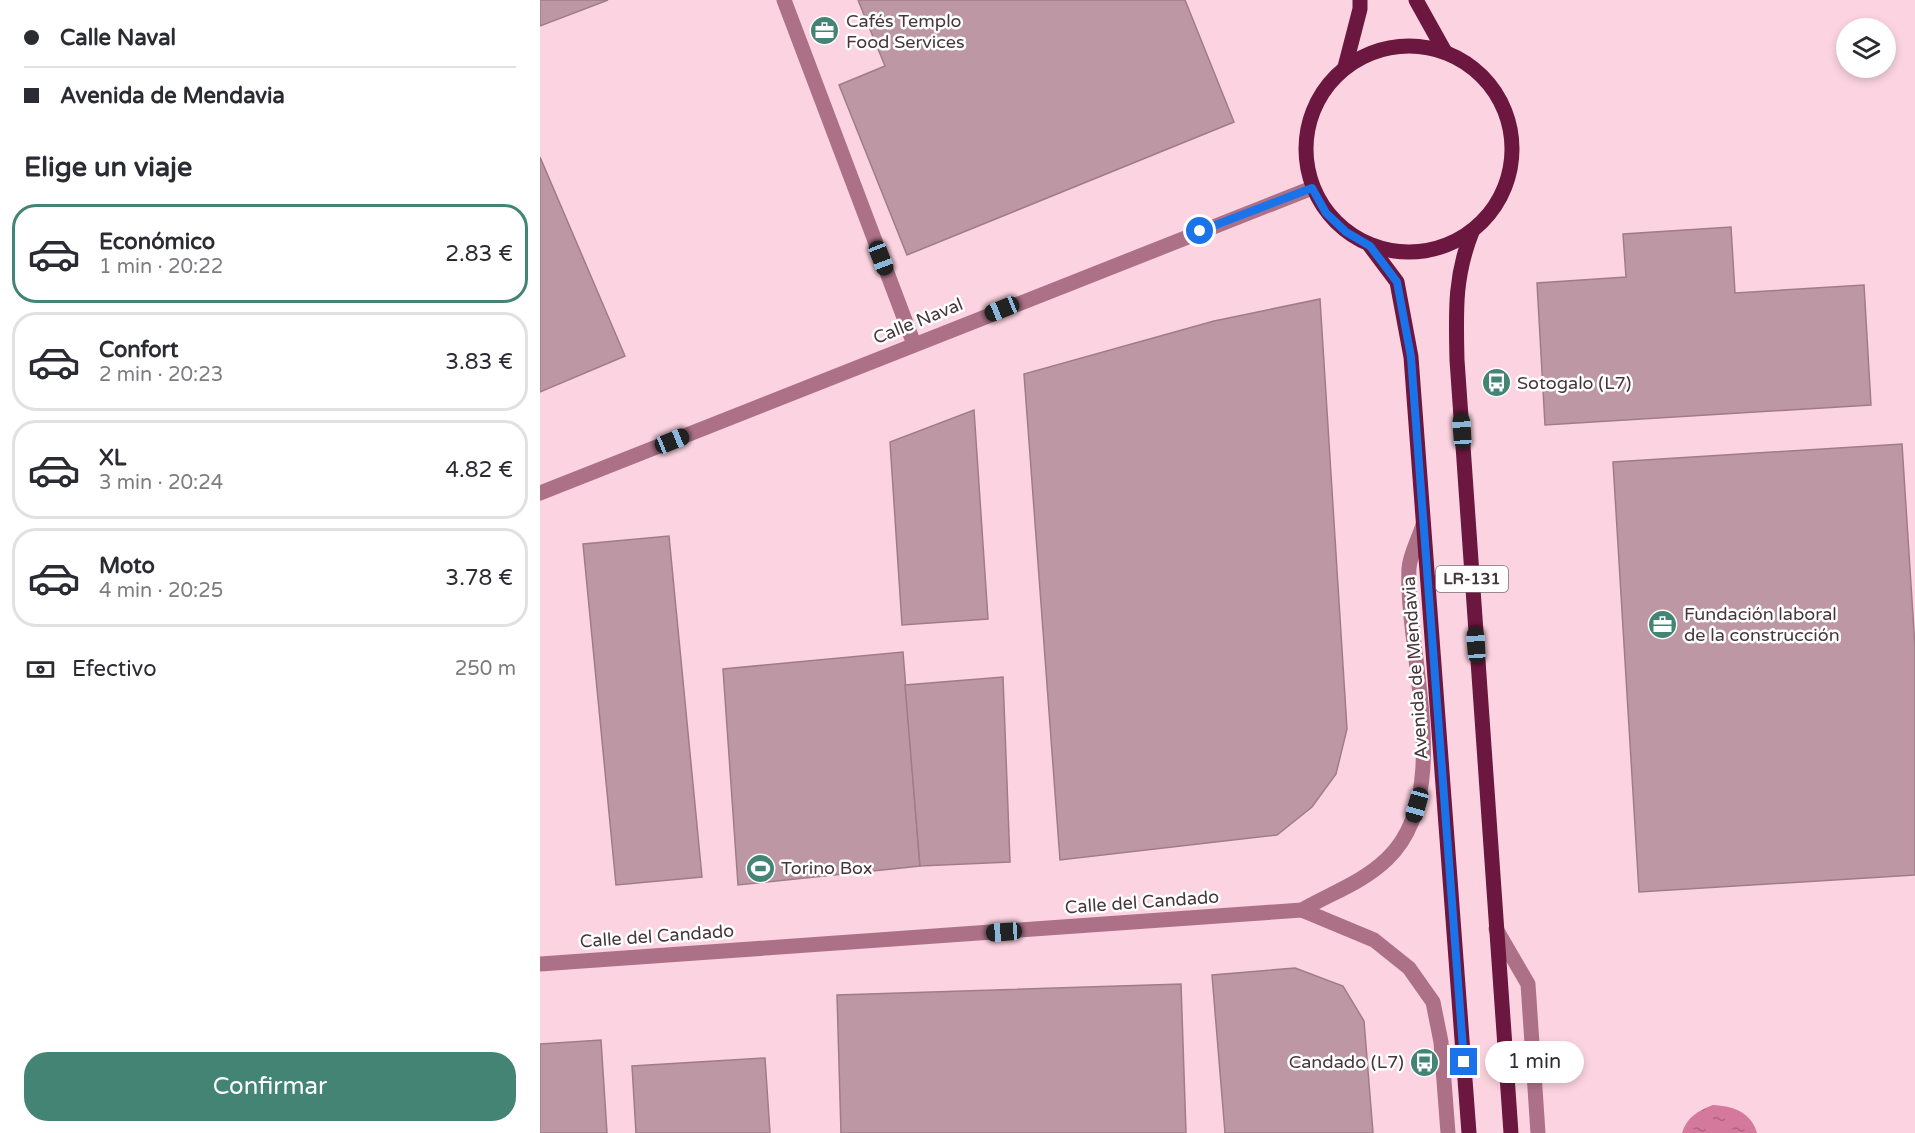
<!DOCTYPE html>
<html lang="es">
<meta charset="utf-8">
<style>
body{margin:0;font-family:"Varela Round",sans-serif;background:#f2f2f3;color:#2b2b33;height:100vh;display:flex;flex-direction:column;font-size:22px;white-space:nowrap}
*{box-sizing:border-box;margin:0}
p{font-size:20px;color:#7c7c81}
.icon{flex:none;width:33px;height:33px;fill:none;stroke:currentColor;stroke-width:2;stroke-linecap:round;stroke-linejoin:round}
.map{position:relative;flex:1;overflow:hidden}
.drawer{display:flex;flex-direction:column;background:#fff;width:540px}
.drawer>*{flex:none}
.guide{display:grid;align-content:center;height:132px;padding:0 24px;background:#fff}
.controls{position:absolute;left:1296px;top:18px;display:grid;gap:12px}
.controls a{display:grid;place-items:center;width:60px;height:60px;border-radius:50%;background:#fff;box-shadow:0 3px 9px #0003;font-size:30px}
.end{position:absolute;width:27px;height:27px;margin:-14px;border:8px solid #1a73e8;background:#fff;box-shadow:0 0 0 3px #fff}
.from{border-radius:50%}
.bubble{position:absolute;height:42px;border-radius:21px;background:#fff;box-shadow:0 3px 9px #0003;font-size:20px;font-weight:600;line-height:42px;text-align:center}
.car{position:absolute;width:18px;height:36px;margin:-18px -9px;border-radius:8px;box-shadow:0 0 4px 2px #0007;background:linear-gradient(#222 24%,#8ab4d8 0 40%,#222 0 76%,#8ab4d8 0 86%,#222 0)}
.guide b{display:flex;align-items:center;gap:21px;height:57px;font-size:22px}
.guide b+b{border-top:2px solid #e1e1e2}
.guide i{width:15px;height:15px;background:#2b2b33}
ul{padding:0;list-style:none}
li{display:flex;align-items:center;gap:18px;height:99px;margin:0 12px 9px;padding:0 12px;border:3px solid #e1e1e2;border-radius:24px}
li div{flex:1}
li b{display:block;font-size:22px}
li em{font-style:normal;font-weight:600}
li.on{border-color:#438475}
li>.icon{width:54px;height:54px;stroke-width:1.5}
h2{padding:0 24px;font-size:27px;line-height:72px}
.pay{display:flex;align-items:center;gap:15px;height:66px;padding:0 24px;font-size:22px}
.pay p{margin-inline-start:auto}
.action{display:flex;gap:12px;margin-top:auto;padding:12px 24px}
.action a{flex:1;height:69px;border-radius:24px;background:#438475;color:#fff;font-size:24px;font-weight:600;line-height:69px;text-align:center}
main{display:flex;flex:1;min-height:0}
.map>svg:first-child{display:block}
.water{fill:url(#water-ripples)}
.building{fill:#bd98a4;stroke:#a07c88;stroke-width:1.5}
.lines{fill:none;stroke-linecap:round;stroke-linejoin:round}
.minor{stroke:#ad7187;stroke-width:15}
.major{stroke:#6b173f;stroke-width:15}
.route{stroke:#1a73e8;stroke-width:8}
.labels{text-anchor:middle;dominant-baseline:central;stroke-width:5;stroke-linejoin:round;paint-order:stroke}
.shield{fill:#fff;stroke:#7e7276;stroke-width:1.5}
.shield-label{font-size:16px;font-weight:bold;fill:#46363b}
.poi-label{font-size:18px;fill:#46363b;stroke:#fff;text-anchor:start}
.street-label{font-size:18px;fill:#46363b;stroke:#fff}
</style>
<main>
<section class="drawer">
<div class="guide">
<b><i class="from"></i>Calle Naval</b>
<b><i></i>Avenida de Mendavia</b>
</div>
<h2>Elige un viaje</h2>
<ul>
<li class="on"><svg class="icon" aria-label="car" viewBox="0 0 24 24"><path d="M5 17H2v-5l4-1 3-4h7l3 4 3 1v5h-3M9 17h6M6 11h13"/><circle cx="7" cy="17" r="2"/><circle cx="17" cy="17" r="2"/></svg><div><b>Económico</b><p>1 min · 20:22</p></div><em>2.83 €</em></li>
<li><svg class="icon" aria-label="car" viewBox="0 0 24 24"><path d="M5 17H2v-5l4-1 3-4h7l3 4 3 1v5h-3M9 17h6M6 11h13"/><circle cx="7" cy="17" r="2"/><circle cx="17" cy="17" r="2"/></svg><div><b>Confort</b><p>2 min · 20:23</p></div><em>3.83 €</em></li>
<li><svg class="icon" aria-label="car" viewBox="0 0 24 24"><path d="M5 17H2v-5l4-1 3-4h7l3 4 3 1v5h-3M9 17h6M6 11h13"/><circle cx="7" cy="17" r="2"/><circle cx="17" cy="17" r="2"/></svg><div><b>XL</b><p>3 min · 20:24</p></div><em>4.82 €</em></li>
<li><svg class="icon" aria-label="car" viewBox="0 0 24 24"><path d="M5 17H2v-5l4-1 3-4h7l3 4 3 1v5h-3M9 17h6M6 11h13"/><circle cx="7" cy="17" r="2"/><circle cx="17" cy="17" r="2"/></svg><div><b>Moto</b><p>4 min · 20:25</p></div><em>3.78 €</em></li>
</ul>
<div class="pay"><svg class="icon" aria-label="cash" viewBox="0 0 24 24"><path d="M3 7h18v10H3z"/><circle cx="12" cy="12" r="2"/></svg>Efectivo<p>250 m</p></div>
<div class="action"><a>Confirmar</a></div>
</section>
<div class="map">
<svg width="1375" height="1133" viewBox="0 0 1375 1133">
<defs>
<pattern id="water-ripples" width="26" height="14" patternUnits="userSpaceOnUse" patternTransform="scale(1.5)"><rect width="26" height="14" fill="#d4799c"/><path d="M2 4q2-2 4 0t4 0M15 11q2-2 4 0t4 0" fill="none" stroke="#ae6480"/></pattern>
</defs>
<rect width="100%" height="100%" fill="#fcd4e1"/>
<!-- water -->
<path class="water" d="M1173 1105C1193 1106 1211 1112 1217 1133H1142C1146 1118 1159 1110 1173 1105Z"/>
<!-- building -->
<g class="building">
<polygon points="0,0 68,0 0,26"/>
<polygon points="318,0 645,0 694,122 367,255 299,85 345,66"/>
<polygon points="0,157 85,356 0,392"/>
<polygon points="1191,227 1195,293 1324,285 1331,405 1005,425 997,283 1086,277 1083,234"/>
<polygon points="780,299 807,729 796,774 772,807 737,835 520,860 484,374 674,321"/>
<polygon points="434,410 448,619 362,625 350,442"/>
<polygon points="1362,444 1375,647 1375,875 1099,892 1073,462"/>
<polygon points="129,536 162,877 76,885 43,544"/>
<polygon points="363,652 380,866 198,885 183,669"/>
<polygon points="463,677 470,862 380,866 365,685"/>
<polygon points="755,968 803,986 824,1021 833,1133 685,1133 672,975"/>
<polygon points="641,984 646,1133 301,1133 297,995"/>
<polygon points="61,1040 67,1133 0,1133 0,1044"/>
<polygon points="225,1058 230,1133 96,1133 92,1066"/>
</g>
<g class="lines">
<!-- minor -->
<g class="minor">
<polyline points="244,0 374,344"/>
<polyline points="0,493 772,188"/>
<polyline points="762,910 834,940 869,968 893,1002 901,1042 908,1133"/>
<polyline points="956,929 988,984 998,1133"/>
<path d="M0 964 762 910C791 893 822 883 847 859 916 794 865 652 869 568 870 555 879 538 883 525"/>
</g>
<!-- major -->
<g class="major">
<polyline points="876,0 905,52"/>
<circle cx="869" cy="149" r="103"/>
<polyline points="805,67 820,9 820,0"/>
<path d="M932 232C914 277 916 313 917 360L971 1133"/>
<polyline points="830,246 857,282 871,357 929,1133"/>
</g>
</g>
<g class="lines">
<!-- route -->
<polyline class="route" points="660,231 772,188 786,213 806,232 830,246 857,282 871,357 924,1062"/>
</g>
<!-- icons -->
<defs>
<symbol id="office-disc" viewBox="-11 -11 22 22"><circle r="9.5" fill="#438475" stroke="#fff"/><path d="M-6-3h4V-5.5h4V-3h4V5H-6ZM-1-4.5V-3h2v-1.5ZM-6 0V1H6V0Z" fill="#fff"/></symbol>
<symbol id="bus-disc" viewBox="-11 -11 22 22"><circle r="9.5" fill="#438475" stroke="#fff"/><path d="M-5-6H5V4H4V6H2V4H-2V6H-4V4H-5ZM-3.5-4V0h7V-4ZM-3.5 1.2v1.5H-2V1.2ZM2 1.2v1.5H3.5V1.2Z" fill="#fff"/></symbol>
<symbol id="stadium-disc" viewBox="-11 -11 22 22"><circle r="9.5" fill="#438475" stroke="#fff"/><path d="M0-5a6.5 5 0 1 0 0 10a6.5 5 0 1 0 0-10ZM-3.5-1.8h7v3.6h-7Z" fill="#fff"/></symbol>
</defs>
<g fill-rule="evenodd">
<use href="#office-disc" x="268" y="14" width="33" height="33"/>
<use href="#bus-disc" x="940" y="366" width="33" height="33"/>
<use href="#office-disc" x="1106" y="608" width="33" height="33"/>
<use href="#stadium-disc" x="204" y="852" width="33" height="33"/>
<use href="#bus-disc" x="868" y="1046" width="33" height="33"/>
</g>
<g class="labels">
<!-- shield labels -->
<rect class="shield" x="896" y="566" width="72" height="26" rx="4.5"/>
<g class="shield-label">
<text x="932" y="579">LR-131</text>
</g>
<!-- poi labels -->
<g class="poi-label">
<text x="306" y="21">Cafés Templo<tspan x="306" dy="21">Food Services</tspan></text>
<text x="977" y="383">Sotogalo (L7)</text>
<text x="1144" y="614">Fundación laboral<tspan x="1144" dy="21">de la construcción</tspan></text>
<text x="241" y="868">Torino Box</text>
<text x="864" y="1062" text-anchor="end">Candado (L7)</text>
</g>
<!-- street labels -->
<g class="street-label">
<text transform="translate(378 321) rotate(-22)">Calle Naval</text>
<text transform="translate(875 668) rotate(-94)">Avenida de Mendavia</text>
<text transform="translate(602 902) rotate(-4)">Calle del Candado</text>
<text transform="translate(117 936) rotate(-4)">Calle del Candado</text>
</g>
</g>
</svg>
<div class="controls">
<a><svg class="icon" aria-label="layers" viewBox="0 0 24 24"><path d="M12 4l9 5-9 5-9-5zM3 14l9 5 9-5"/></svg></a>
</div>
<i class="end from" style="left:660px;top:231px"></i>
<i class="end" style="left:924px;top:1062px"></i>
<div class="bubble" style="left:945px;top:1041px;width:99px">1 min</div>
<i class="car" style="left:341px;top:258px;rotate:159deg"></i>
<i class="car" style="left:462px;top:309px;rotate:248deg"></i>
<i class="car" style="left:922px;top:431px;rotate:356deg"></i>
<i class="car" style="left:132px;top:441px;rotate:68deg"></i>
<i class="car" style="left:936px;top:645px;rotate:356deg"></i>
<i class="car" style="left:877px;top:805px;rotate:196deg"></i>
<i class="car" style="left:464px;top:932px;rotate:266deg"></i>
</div>
</main>
